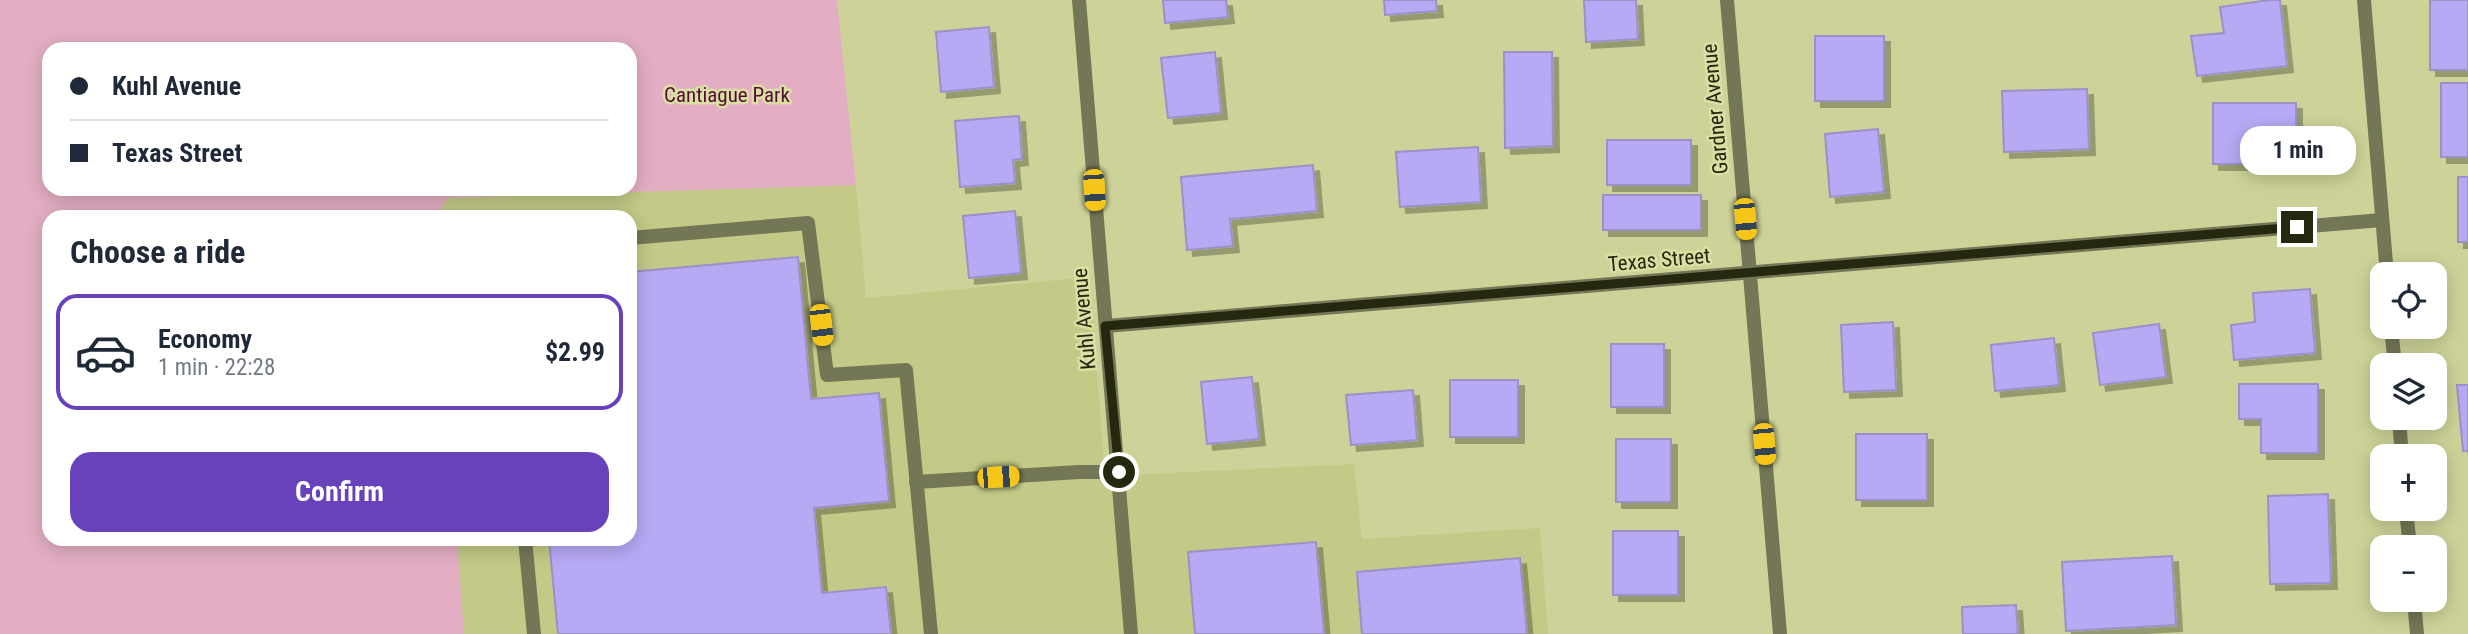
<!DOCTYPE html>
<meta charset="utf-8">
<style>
body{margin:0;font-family:"Roboto Condensed",sans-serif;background:#f2f2f3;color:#1f2937;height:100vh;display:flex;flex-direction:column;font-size:26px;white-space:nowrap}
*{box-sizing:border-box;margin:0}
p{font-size:23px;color:#747a83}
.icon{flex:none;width:38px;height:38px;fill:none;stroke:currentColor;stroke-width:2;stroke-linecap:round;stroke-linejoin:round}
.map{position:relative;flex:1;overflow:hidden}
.panel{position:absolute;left:42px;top:210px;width:595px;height:336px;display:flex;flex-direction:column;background:#fff;border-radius:21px;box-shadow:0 4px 18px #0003}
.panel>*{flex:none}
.guide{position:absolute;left:42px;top:42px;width:595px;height:154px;border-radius:21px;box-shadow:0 4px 18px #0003;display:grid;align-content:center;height:154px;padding:0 28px;background:#fff}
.tools{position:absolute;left:2370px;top:262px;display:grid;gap:14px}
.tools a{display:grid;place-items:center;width:77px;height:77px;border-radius:14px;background:#fff;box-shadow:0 4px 18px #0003;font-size:35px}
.end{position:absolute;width:32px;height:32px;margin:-16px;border:9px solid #25270f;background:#fff;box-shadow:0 0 0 4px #fff}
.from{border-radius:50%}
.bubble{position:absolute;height:49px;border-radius:21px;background:#fff;box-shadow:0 4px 18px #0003;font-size:23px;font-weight:700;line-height:49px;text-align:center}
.car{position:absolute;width:21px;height:42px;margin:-21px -10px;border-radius:9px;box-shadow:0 0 5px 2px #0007;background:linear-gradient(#f5c518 24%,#345 0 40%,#f5c518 0 76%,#345 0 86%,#f5c518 0)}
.guide b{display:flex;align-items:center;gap:24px;height:66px;font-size:26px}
.guide b+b{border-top:2px solid #e0e1e3}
.guide i{width:18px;height:18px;background:#1f2937}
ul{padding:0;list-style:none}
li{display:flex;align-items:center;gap:21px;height:116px;margin:0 14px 10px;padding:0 14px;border:4px solid #e0e1e3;border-radius:21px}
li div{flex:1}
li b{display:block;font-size:26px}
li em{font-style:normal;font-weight:700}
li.current{border-color:#6742bb}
li>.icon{width:63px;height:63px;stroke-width:1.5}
h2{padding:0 28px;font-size:32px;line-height:84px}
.cta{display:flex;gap:14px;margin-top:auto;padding:14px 28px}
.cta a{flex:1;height:80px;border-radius:21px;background:#6742bb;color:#fff;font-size:28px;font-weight:700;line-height:80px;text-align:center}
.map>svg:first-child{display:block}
.built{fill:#c3c986}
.green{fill:#e3aec3;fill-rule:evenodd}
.building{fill:#b8a9f5;stroke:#9b91c6;stroke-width:2;filter:url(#shadow)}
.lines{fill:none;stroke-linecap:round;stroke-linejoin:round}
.lane{stroke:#747756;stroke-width:14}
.street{stroke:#747756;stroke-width:14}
.route{stroke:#25270f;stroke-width:9}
.labels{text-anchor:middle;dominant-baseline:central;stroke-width:5;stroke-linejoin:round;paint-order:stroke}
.park-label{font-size:21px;fill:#540c34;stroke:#dae0a4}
.street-label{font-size:21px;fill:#25270f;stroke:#dae0a4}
</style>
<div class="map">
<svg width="2468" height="634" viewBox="0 0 2468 634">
<defs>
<filter id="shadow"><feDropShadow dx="6" dy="6" stdDeviation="0" flood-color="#0004"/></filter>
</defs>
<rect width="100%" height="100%" fill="#cdd398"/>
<!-- built -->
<polygon class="built" points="856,185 866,298 1090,277 1105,476 1354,464 1362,539 1540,528 1548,634 464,634 457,539 630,539 630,217 431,217 429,199"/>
<!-- green -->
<path class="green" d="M0 0H837L856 185 448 198 435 217H49V539H457L464 634H0ZM49 49H630V189H49Z"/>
<!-- building -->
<g class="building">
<polygon points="1163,0 1226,0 1228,17 1165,23"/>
<polygon points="1384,0 1436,0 1437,11 1385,15"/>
<polygon points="1584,0 1636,0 1638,39 1586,42"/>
<polygon points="2269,0 2280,0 2287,66 2197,76 2191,36 2224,33 2220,7"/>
<rect x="2430" y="0" width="38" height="70"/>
<polygon points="989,27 994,87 941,92 936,32"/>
<rect x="1815" y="36" width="69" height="65"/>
<polygon points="1215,52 1221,113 1168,118 1161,58"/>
<polygon points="1504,52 1552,52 1553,146 1505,148"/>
<rect x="2441" y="83" width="27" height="74"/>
<polygon points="2087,89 2089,149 2004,152 2002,91"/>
<rect x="2213" y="103" width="83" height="61"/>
<polygon points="1019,116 1022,159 1013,160 1015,183 960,187 955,121"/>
<polygon points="1878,129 1884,192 1830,197 1825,134"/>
<rect x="1607" y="140" width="84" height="45"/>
<polygon points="1478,147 1481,202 1400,207 1396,152"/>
<polygon points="1313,165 1317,211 1230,219 1233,246 1187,250 1181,177"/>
<rect x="2458" y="177" width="10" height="65"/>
<rect x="1603" y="195" width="98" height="35"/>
<polygon points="1015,211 1021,273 969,278 963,216"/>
<polygon points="798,257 811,399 879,393 889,501 814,508 822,593 886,587 891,634 558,634 549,539 630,539 630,272"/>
<polygon points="2310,289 2315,353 2234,360 2231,325 2255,322 2253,293"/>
<polygon points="1893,322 1896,390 1844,392 1841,325"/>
<polygon points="2159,324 2166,377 2100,385 2093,333"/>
<polygon points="2054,338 2059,385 1995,391 1991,345"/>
<rect x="1611" y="344" width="53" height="63"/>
<polygon points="1252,377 1259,439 1207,444 1201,382"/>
<rect x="1450" y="380" width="68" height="57"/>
<polygon points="2239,384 2318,384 2318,453 2261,453 2261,419 2239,419"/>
<polygon points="2457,385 2468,385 2468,451 2463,451"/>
<polygon points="1413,390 1417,440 1351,445 1346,395"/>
<rect x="1856" y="434" width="71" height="66"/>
<rect x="1616" y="439" width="55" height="63"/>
<polygon points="2328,494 2331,583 2270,584 2268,496"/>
<rect x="1613" y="531" width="65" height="64"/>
<polygon points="1316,542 1324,634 1195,634 1188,552"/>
<polygon points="2172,556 2176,625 2066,631 2062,562"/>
<polygon points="1520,558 1527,634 1362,634 1357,572"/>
<polygon points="2016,605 2018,634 1963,634 1962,607"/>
</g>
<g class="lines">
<!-- lane -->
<g class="lane">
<polyline points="630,238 808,223 827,375 906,370 931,634"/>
<polyline points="916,482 1079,472 1119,472"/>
<polyline points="525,539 534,634"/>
</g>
<!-- street -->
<g class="street">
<polyline points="1079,0 1131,634"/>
<polyline points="1727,0 1780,634"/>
<polyline points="2364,0 2387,275"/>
<polyline points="1106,326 2382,220"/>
<polyline points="2391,327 2395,366"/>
<polyline points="2399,418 2402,457"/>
<polyline points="2406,509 2410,548"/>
<polyline points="2414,600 2417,634"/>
</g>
</g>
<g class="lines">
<!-- route -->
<polyline class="route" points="1119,472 1105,326 2297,227"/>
</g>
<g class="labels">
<!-- park labels -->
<g class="park-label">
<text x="727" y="95">Cantiague Park</text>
</g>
<!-- street labels -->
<g class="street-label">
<text transform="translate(1715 109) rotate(-95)">Gardner Avenue</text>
<text transform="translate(1659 260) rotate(-5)">Texas Street</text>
<text transform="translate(1084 319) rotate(-95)">Kuhl Avenue</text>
</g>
</g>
</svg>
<div class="tools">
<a><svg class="icon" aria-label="locate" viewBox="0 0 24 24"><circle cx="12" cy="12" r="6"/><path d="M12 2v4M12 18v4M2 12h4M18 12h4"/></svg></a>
<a><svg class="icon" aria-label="layers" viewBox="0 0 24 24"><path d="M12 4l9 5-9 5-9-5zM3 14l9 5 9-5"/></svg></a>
<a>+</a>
<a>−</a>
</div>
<i class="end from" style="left:1119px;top:472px"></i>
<i class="end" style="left:2297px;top:227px"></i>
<div class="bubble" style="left:2240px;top:126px;width:116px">1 min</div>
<i class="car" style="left:1094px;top:190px;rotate:176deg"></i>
<i class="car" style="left:1745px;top:219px;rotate:175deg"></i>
<i class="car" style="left:821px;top:325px;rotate:173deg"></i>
<i class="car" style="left:1764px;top:444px;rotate:175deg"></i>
<i class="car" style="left:998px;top:477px;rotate:86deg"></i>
<div class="guide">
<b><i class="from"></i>Kuhl Avenue</b>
<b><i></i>Texas Street</b>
</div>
<section class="panel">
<h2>Choose a ride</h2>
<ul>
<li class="current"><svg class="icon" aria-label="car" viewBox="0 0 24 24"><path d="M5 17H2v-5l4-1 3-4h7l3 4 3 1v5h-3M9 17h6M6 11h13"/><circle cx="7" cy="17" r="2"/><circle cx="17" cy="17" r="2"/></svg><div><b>Economy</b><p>1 min · 22:28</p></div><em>$2.99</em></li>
</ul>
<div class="cta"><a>Confirm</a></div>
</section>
</div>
